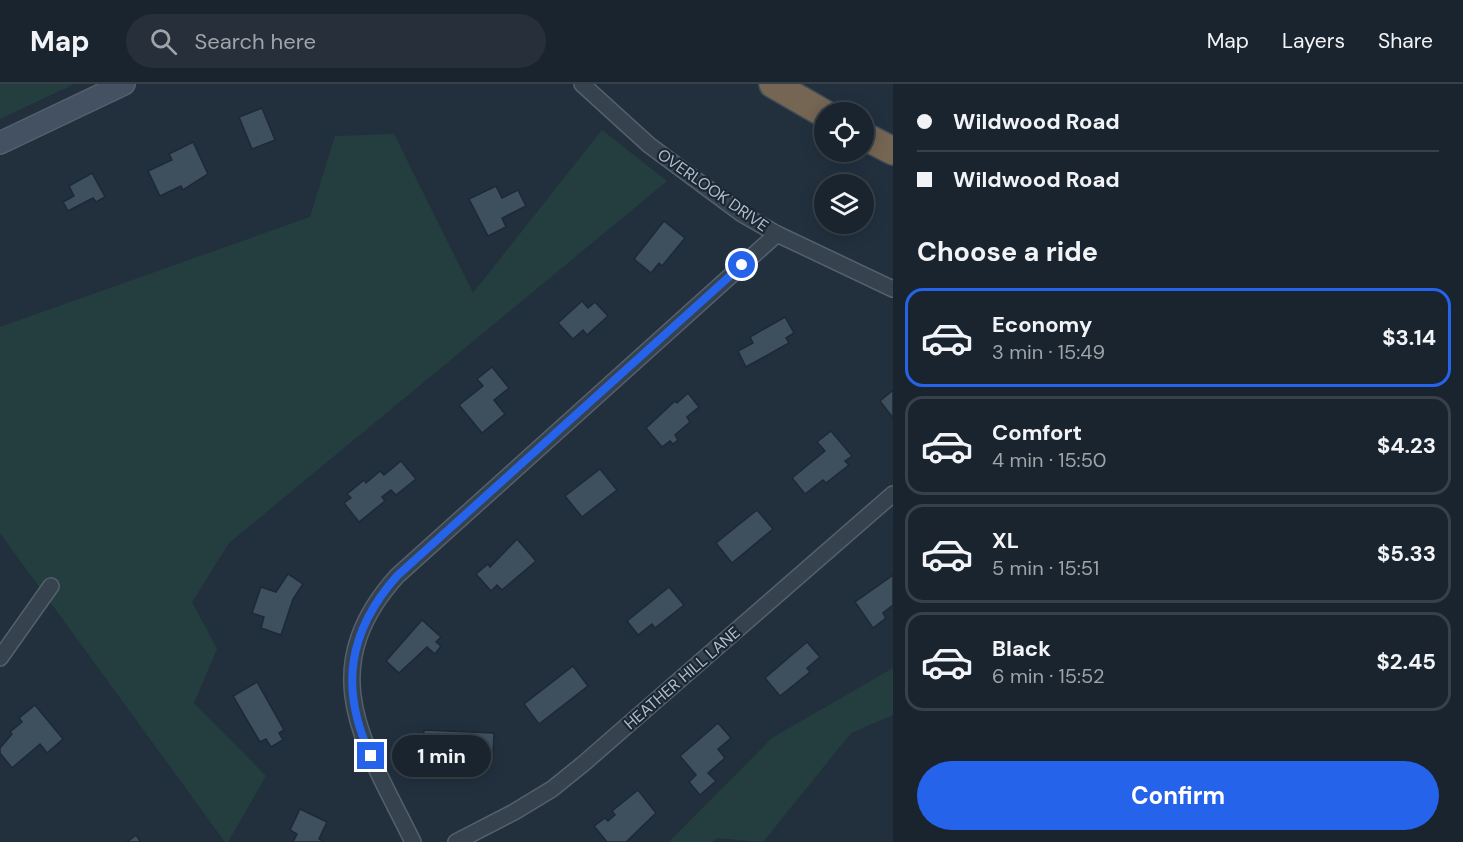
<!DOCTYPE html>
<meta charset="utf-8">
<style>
body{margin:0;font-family:"DM Sans",sans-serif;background:#27303a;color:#f1f3f6;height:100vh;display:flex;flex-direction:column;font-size:22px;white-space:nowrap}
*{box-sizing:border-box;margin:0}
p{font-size:20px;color:#9fa4aa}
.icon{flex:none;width:33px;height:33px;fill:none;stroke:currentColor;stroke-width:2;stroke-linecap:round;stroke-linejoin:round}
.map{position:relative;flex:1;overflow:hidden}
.panel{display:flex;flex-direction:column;background:#1a242e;width:570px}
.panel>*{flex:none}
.top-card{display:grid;align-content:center;height:132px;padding:0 24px;background:#1a242e}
.buttons{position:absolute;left:814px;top:18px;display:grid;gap:12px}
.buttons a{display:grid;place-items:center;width:60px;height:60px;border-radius:50%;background:#1a242e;box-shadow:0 3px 15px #0003,0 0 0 2px #38414a;font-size:30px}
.end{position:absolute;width:27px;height:27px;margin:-14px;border:8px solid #2563eb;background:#fff;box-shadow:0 0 0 3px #fff}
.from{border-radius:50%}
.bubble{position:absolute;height:42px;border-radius:21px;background:#1a242e;box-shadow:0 3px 15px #0003,0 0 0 2px #38414a;font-size:20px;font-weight:700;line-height:42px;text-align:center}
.top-card b{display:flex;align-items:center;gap:21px;height:57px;font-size:22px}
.top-card b+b{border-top:2px solid #38414a}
.top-card i{width:15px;height:15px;background:#f1f3f6}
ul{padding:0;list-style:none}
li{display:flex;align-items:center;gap:18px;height:99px;margin:0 12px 9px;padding:0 12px;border:3px solid #38414a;border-radius:18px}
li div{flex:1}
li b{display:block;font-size:22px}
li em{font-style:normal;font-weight:700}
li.selected{border-color:#2563eb}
li>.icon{width:54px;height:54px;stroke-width:1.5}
h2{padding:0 24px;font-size:27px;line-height:72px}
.action{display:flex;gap:12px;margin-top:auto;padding:12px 24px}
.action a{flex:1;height:69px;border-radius:36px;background:#2563eb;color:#fff;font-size:24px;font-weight:700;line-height:69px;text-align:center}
header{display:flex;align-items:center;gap:36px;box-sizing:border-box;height:84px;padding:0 30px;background:#1a242e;border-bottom:2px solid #38414a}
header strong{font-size:28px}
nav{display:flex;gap:33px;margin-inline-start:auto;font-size:21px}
.search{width:420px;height:54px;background:#27303a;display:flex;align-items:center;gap:15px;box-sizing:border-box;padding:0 21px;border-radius:33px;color:#9fa4aa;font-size:22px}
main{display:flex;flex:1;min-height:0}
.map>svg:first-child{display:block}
.green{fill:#243e3f}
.building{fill:#3e4f5e;stroke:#1d2935;stroke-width:1.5}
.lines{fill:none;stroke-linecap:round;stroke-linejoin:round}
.minor-casing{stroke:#54606c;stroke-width:18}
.secondary-casing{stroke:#54606c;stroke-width:24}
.motorway-casing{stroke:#414d59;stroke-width:30}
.minor{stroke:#36424e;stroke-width:15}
.secondary{stroke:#445162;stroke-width:21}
.motorway{stroke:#756553;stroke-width:27}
.route{stroke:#2563eb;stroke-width:8}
.labels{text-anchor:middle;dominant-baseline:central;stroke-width:4.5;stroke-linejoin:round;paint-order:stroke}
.street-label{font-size:16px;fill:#b2bdca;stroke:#1b2733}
</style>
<header>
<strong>Map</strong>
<div class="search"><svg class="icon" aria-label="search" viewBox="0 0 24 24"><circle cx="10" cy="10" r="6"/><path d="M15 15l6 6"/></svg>Search here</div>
<nav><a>Map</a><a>Layers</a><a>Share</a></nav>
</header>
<main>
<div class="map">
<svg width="893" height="758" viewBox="0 0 893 758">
<rect width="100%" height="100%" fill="#22303e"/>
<!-- green -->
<g class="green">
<polygon points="0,0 74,0 0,35"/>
<polygon points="602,46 667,97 229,459 192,518 217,565 194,619 266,692 228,758 225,758 0,449 0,243 310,133 335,52 394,50 473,209"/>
<polygon points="893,584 893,631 851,649 763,758 717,754 712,758 669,758 772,654"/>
</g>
<!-- building -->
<g class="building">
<polygon points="262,24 275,56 252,65 239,33"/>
<polygon points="193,58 208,90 183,106 181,102 160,112 148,87 172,76 169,70"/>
<polygon points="92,89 105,113 96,118 93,114 68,127 63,118 74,112 69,102"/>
<polygon points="496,102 502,114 518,106 526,122 502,134 506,143 488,152 469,115"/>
<polygon points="664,137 685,154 662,182 659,179 651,189 634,175"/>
<polygon points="582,217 588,224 595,218 608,232 587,251 583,246 573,255 558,239"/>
<polygon points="785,233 794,249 786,254 789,259 746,283 738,267 753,259 750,253"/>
<polygon points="492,283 509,304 494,316 505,330 482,349 459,321 483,302 477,295"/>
<polygon points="893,306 893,334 880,317"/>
<polygon points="688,309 699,323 687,333 690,338 675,351 678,356 673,360 670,357 662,363 646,344 675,317 677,319"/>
<polygon points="831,347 852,372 845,377 849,381 826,399 823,396 805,410 792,394 825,367 817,358"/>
<polygon points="401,377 416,395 396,411 391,406 382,413 385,417 359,438 344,419 351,414 347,410 364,396 366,399 380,387 384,391"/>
<polygon points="600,385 617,406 582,433 565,412"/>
<polygon points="757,426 773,445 732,479 716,459"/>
<polygon points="517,455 536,477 502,506 497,501 491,507 476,490 488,480 490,483"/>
<polygon points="288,490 303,500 293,515 281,551 261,544 264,533 252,529 261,503 276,508"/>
<polygon points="893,491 893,521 883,529 886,534 873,544 855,518"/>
<polygon points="669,503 684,521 655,544 652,540 638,551 627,537"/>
<polygon points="422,536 441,553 436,558 441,562 435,570 427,563 399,589 386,577"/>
<polygon points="807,558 820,573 807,584 810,588 780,612 765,594"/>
<polygon points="573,582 588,602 539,640 524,620"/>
<polygon points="257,598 284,646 279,649 283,656 271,663 266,655 260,658 233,612"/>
<polygon points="35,621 63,655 47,669 40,660 12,684 0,669 0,664 12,650 10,648 22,638 19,634"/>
<polygon points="718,639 731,654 718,665 725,674 708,689 716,697 700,711 689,698 696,691 680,672"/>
<polygon points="424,646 494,649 493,671 483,671 482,675 422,674"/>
<polygon points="638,706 656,729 626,758 607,758 594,742 605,734 608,737 615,731 612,727"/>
<polygon points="300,725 327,738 319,755 324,758 293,758 297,750 290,746"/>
<polygon points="136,751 141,758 127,758"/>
</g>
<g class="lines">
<defs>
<g id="minor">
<polyline points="582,0 649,61 742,130 777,150 893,205"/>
<polyline points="0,574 51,502"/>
<path d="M413 758C366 662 311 588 397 492L777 150"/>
<polyline points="456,758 514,728 552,705 583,680 893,410"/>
</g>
<polyline id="secondary" points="0,59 124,0"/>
<g id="motorway">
<polyline points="773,0 825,30"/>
<polyline points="864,52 893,67"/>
</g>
</defs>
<!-- minor casing -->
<use href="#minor" class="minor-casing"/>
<!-- secondary casing -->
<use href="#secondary" class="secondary-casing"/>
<!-- motorway casing -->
<use href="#motorway" class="motorway-casing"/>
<!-- minor -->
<use href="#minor" class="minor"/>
<!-- secondary -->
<use href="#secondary" class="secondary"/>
<!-- motorway -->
<use href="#motorway" class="motorway"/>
</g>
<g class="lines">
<!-- route -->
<path class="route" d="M371 672C339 605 348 547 397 492L742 181"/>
</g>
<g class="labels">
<!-- street labels -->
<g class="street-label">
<text transform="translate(713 106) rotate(35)">OVERLOOK DRIVE</text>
<text transform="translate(682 594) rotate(-41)">HEATHER HILL LANE</text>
</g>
</g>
</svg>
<div class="buttons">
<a><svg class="icon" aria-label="locate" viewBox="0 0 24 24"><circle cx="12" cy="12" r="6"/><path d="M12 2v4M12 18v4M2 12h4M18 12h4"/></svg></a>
<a><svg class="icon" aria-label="layers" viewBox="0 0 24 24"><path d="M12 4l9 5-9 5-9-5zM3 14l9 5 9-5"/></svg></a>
</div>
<i class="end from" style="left:742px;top:181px"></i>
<i class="end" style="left:371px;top:672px"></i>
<div class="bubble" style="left:392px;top:651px;width:99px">1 min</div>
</div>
<section class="panel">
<div class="top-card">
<b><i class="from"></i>Wildwood Road</b>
<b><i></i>Wildwood Road</b>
</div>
<h2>Choose a ride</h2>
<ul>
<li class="selected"><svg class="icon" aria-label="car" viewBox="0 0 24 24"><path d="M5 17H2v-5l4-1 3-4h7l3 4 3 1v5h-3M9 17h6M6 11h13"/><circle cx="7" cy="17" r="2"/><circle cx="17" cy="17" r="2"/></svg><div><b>Economy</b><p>3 min · 15:49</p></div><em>$3.14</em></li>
<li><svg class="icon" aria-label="car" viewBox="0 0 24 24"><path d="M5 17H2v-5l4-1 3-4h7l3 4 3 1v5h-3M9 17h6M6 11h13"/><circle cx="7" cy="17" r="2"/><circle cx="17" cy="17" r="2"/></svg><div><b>Comfort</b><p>4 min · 15:50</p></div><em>$4.23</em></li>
<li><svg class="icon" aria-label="car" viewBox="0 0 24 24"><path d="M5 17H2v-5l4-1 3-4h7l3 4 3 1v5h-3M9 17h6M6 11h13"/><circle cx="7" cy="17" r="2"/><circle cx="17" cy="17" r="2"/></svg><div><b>XL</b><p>5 min · 15:51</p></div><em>$5.33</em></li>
<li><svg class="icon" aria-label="car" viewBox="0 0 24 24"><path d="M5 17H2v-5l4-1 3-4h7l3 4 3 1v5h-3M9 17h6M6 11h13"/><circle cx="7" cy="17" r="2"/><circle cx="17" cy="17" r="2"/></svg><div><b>Black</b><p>6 min · 15:52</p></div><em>$2.45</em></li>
</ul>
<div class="action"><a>Confirm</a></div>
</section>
</main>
